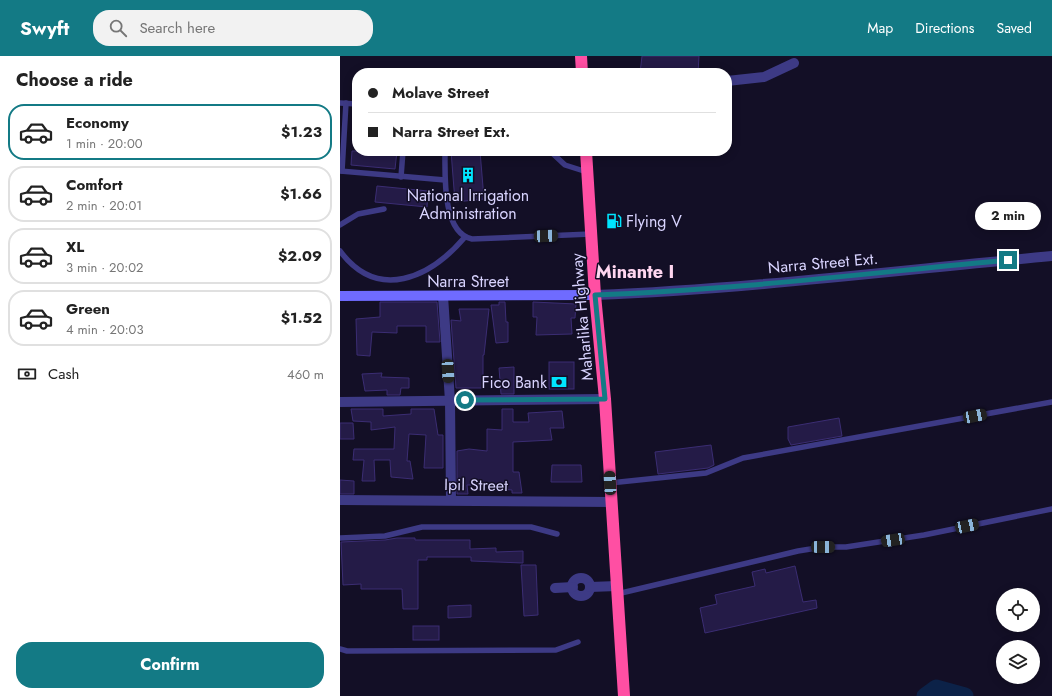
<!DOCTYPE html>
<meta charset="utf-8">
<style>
body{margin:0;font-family:Jost,sans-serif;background:#f2f2f2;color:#222;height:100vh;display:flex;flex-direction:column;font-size:15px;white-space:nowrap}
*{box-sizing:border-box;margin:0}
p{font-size:13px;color:#767676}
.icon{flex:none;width:22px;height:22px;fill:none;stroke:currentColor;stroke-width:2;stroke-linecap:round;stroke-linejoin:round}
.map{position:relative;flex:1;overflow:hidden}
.panel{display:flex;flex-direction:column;background:#fff;width:340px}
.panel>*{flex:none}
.banner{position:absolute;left:12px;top:12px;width:380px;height:88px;border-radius:16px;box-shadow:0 2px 10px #0003;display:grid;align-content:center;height:88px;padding:0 16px;background:#fff}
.fabs{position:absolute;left:656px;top:532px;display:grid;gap:8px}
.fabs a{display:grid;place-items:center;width:44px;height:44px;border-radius:50%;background:#fff;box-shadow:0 2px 10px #0003;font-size:20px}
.end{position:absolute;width:18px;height:18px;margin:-9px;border:5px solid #137a85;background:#fff;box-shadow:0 0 0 2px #fff}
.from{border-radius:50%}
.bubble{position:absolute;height:28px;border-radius:14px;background:#fff;box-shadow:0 2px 10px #0003;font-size:13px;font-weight:700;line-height:28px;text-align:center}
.car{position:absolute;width:12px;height:24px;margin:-12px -6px;border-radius:5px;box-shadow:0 0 3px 1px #0007;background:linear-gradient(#222 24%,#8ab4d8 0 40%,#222 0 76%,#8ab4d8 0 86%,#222 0)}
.banner b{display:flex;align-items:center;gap:14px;height:38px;font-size:15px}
.banner b+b{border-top:1px solid #e0e0e0}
.banner i{width:10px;height:10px;background:#222}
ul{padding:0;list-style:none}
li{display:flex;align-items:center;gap:12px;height:56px;margin:0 8px 6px;padding:0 8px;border:2px solid #e0e0e0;border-radius:16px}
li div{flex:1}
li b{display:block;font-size:15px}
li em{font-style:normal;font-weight:700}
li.current{border-color:#137a85}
li>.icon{width:36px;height:36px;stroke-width:1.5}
h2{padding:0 16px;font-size:18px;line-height:48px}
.pay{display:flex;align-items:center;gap:10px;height:44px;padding:0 16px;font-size:15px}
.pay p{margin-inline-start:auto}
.button{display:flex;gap:8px;margin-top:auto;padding:8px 16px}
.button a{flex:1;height:46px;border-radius:16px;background:#137a85;color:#fff;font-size:16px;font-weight:700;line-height:46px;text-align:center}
header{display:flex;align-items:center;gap:24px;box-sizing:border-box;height:56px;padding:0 20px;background:#137a85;color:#fff}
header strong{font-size:19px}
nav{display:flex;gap:22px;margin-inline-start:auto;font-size:14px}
.search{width:280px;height:36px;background:#f2f2f2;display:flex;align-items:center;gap:10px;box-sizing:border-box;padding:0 14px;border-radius:16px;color:#767676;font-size:15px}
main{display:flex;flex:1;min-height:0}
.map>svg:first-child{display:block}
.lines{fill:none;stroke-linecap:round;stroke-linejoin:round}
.river{stroke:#0c2248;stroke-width:17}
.building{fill:#241b47;stroke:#3b2d73}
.lane{stroke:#3d3a85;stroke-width:5.5}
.street{stroke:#3d3a85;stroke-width:10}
.secondary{stroke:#6f6bff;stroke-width:10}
.highway{stroke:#ff4fa3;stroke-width:12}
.route{stroke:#137a85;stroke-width:5}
.labels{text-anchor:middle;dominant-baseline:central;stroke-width:3;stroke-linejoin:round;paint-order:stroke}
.poi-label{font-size:16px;fill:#d9d4ff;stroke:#130f26}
.street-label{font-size:16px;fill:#d9d4ff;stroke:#130f26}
.quarter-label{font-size:18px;font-weight:bold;fill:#ffd6f0;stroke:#130f26}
</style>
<header>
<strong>Swyft</strong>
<div class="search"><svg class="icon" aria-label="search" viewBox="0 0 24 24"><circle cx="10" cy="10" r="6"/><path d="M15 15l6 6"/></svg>Search here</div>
<nav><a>Map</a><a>Directions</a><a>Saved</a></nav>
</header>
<main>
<section class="panel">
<h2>Choose a ride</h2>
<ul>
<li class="current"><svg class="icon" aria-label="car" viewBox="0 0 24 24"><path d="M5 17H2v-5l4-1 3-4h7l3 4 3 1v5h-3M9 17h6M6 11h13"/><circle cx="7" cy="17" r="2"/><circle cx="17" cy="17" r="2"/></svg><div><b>Economy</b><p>1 min · 20:00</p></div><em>$1.23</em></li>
<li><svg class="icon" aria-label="car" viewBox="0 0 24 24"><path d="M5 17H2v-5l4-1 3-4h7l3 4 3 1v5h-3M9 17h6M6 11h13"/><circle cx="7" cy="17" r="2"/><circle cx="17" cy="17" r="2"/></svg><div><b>Comfort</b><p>2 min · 20:01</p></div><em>$1.66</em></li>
<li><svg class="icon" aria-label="car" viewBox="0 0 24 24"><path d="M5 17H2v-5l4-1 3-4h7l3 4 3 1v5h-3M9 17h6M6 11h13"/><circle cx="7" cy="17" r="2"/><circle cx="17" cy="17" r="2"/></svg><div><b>XL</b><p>3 min · 20:02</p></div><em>$2.09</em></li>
<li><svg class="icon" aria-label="car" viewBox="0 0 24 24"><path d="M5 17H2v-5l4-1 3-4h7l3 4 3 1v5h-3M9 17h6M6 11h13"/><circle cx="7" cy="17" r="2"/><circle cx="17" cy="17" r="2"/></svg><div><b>Green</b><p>4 min · 20:03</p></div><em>$1.52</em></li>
</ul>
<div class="pay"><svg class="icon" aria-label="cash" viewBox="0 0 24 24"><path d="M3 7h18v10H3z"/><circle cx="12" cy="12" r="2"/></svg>Cash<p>460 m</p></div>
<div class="button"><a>Confirm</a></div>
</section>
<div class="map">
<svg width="712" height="640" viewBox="0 0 712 640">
<rect width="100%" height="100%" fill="#130f26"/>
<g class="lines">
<!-- river -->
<polyline class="river" points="585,640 596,632 625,640"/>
</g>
<!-- building -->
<g class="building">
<polygon points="302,0 359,0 358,17 300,17"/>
<polygon points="12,95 57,95 55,113 11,109"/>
<polygon points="111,95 140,95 144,143 115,146"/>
<polygon points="37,130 88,135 87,151 35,146"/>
<polygon points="40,246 97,246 100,286 86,286 86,270 57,270 57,277 32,276 30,300 17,299 16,263 40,261"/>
<polygon points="159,246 165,246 166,266 168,266 168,286 156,287 151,249 159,249"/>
<polygon points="193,246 236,248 235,262 231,262 232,278 196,279 197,261 193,261"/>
<polygon points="119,253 149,253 144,299 143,299 143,332 116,332 111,264 121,265"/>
<rect x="209" y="306" width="25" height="27"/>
<polygon points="174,311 174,338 161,338 159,312"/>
<polygon points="42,317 41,321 69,322 69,332 61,332 60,339 47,339 47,334 25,335 22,318"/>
<polygon points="11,353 43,353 43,360 71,358 71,353 94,353 98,379 103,379 103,412 84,412 86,379 69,378 67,405 70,405 73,423 51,421 50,404 34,404 35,425 22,425 24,404 13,404 14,393 54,393 55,371 31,374 31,366 13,365"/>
<polygon points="162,353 173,353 173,366 189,366 188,357 222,355 224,372 210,372 212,384 173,386 173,416 179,416 182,437 172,437 172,434 147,432 148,429 127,429 128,438 117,438 117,395 129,393 147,395 147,373 162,374"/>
<polygon points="499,362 502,380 451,389 448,383 448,371"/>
<polygon points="0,367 13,367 14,383 0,383"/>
<polygon points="371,389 374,409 368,412 318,418 315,396"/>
<polygon points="212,409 241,409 242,426 211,426"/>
<polygon points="0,424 14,425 14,438 0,438"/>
<polygon points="57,482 75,482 75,484 130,484 130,493 156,492 156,496 183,495 183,507 131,505 131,501 87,501 87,504 78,504 78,553 63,553 62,533 21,533 21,528 3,529 1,486 45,484"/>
<polygon points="181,509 196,509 198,559 184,560"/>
<polygon points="455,510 463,546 476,544 477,552 365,577 360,552 377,548 375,539 415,530 412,516 425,513 426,517"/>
<polygon points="131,549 131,561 108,562 108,550"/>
<rect x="73" y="570" width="26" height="14"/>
</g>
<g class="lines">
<!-- lane -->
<g class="lane">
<polyline points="0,47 17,48"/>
<path d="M105 95C105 119 102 177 132 183L251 178"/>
<polyline points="210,95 225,109 247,116"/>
<polyline points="0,115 105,124"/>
<polyline points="2,115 6,47"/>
<polyline points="61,121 63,95"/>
<polyline points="0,169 18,158 44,153"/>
<path d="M0 195C38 246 90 222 125 181"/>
<polyline points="270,427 366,417 403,402 712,346"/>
<polyline points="0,482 45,480 82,471 191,471 217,478"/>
<polyline points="277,538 458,495 483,491 506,491 584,479 712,453"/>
<polyline points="0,593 7,595 216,594 238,586"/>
</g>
<!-- street -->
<g class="street">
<polyline points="387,25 424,21 454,7"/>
<path d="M255 239C408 233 560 214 712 200"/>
<polyline points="103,240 110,345 111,444"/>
<polyline points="0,346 265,343"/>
<polyline points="0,444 272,446"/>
<circle cx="241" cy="531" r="9"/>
<polyline points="250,531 277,530"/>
<polyline points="215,532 233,531"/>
</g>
<!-- secondary -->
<polyline class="secondary" points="0,240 255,239"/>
<!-- highway -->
<g class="highway">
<polyline points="241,0 242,17"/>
<polyline points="246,95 255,239 265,343 284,640"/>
</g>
</g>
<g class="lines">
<!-- route -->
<path class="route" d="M125 344 265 343 255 239C393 234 530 217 668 204"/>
</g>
<!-- icons -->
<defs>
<symbol id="building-bare" viewBox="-9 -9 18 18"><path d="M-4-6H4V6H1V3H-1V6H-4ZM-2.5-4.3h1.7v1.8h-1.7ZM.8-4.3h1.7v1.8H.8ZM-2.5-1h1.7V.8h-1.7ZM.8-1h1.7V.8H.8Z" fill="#00e5ff" stroke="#130f26" stroke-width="2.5" paint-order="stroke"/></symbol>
<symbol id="fuel-bare" viewBox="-9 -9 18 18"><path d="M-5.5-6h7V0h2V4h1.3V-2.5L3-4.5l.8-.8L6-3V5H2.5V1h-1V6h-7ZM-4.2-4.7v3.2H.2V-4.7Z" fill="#00e5ff" stroke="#130f26" stroke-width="2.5" paint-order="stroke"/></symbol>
<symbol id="bank-bare" viewBox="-9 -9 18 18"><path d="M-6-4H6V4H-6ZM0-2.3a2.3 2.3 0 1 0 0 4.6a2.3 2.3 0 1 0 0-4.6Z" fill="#00e5ff" stroke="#130f26" stroke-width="2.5" paint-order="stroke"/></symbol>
</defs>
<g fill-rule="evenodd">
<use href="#building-bare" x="117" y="108" width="22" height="22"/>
<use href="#fuel-bare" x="263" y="154" width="22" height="22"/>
<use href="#bank-bare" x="208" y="315" width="22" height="22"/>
</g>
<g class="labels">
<!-- poi labels -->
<g class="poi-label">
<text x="128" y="139">National Irrigation<tspan x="128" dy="18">Administration</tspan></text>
<text x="286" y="165" text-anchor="start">Flying V</text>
<text x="207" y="326" text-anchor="end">Fico Bank</text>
</g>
<!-- street labels -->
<g class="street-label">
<text transform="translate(483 207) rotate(-5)">Narra Street Ext.</text>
<text x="128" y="225">Narra Street</text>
<text transform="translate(242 261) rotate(-95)">Maharlika Highway</text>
<text transform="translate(136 429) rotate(1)">Ipil Street</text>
</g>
<!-- quarter labels -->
<g class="quarter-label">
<text x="295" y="216">Minante I</text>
</g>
</g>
</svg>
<div class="fabs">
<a><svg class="icon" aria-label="locate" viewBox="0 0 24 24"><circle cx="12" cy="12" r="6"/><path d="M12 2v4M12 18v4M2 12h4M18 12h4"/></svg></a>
<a><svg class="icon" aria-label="layers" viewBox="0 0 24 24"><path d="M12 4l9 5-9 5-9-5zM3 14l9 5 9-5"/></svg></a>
</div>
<i class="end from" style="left:125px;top:344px"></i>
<i class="end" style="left:668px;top:204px"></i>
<div class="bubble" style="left:635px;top:146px;width:66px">2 min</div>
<i class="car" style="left:206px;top:180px;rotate:88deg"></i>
<i class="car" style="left:108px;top:315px;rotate:177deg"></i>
<i class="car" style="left:635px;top:360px;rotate:79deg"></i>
<i class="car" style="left:270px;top:427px;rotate:357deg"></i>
<i class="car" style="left:627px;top:470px;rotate:78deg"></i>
<i class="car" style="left:553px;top:484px;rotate:261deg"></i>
<i class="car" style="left:483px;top:491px;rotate:90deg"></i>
<div class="banner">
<b><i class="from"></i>Molave Street</b>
<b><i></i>Narra Street Ext.</b>
</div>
</div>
</main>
